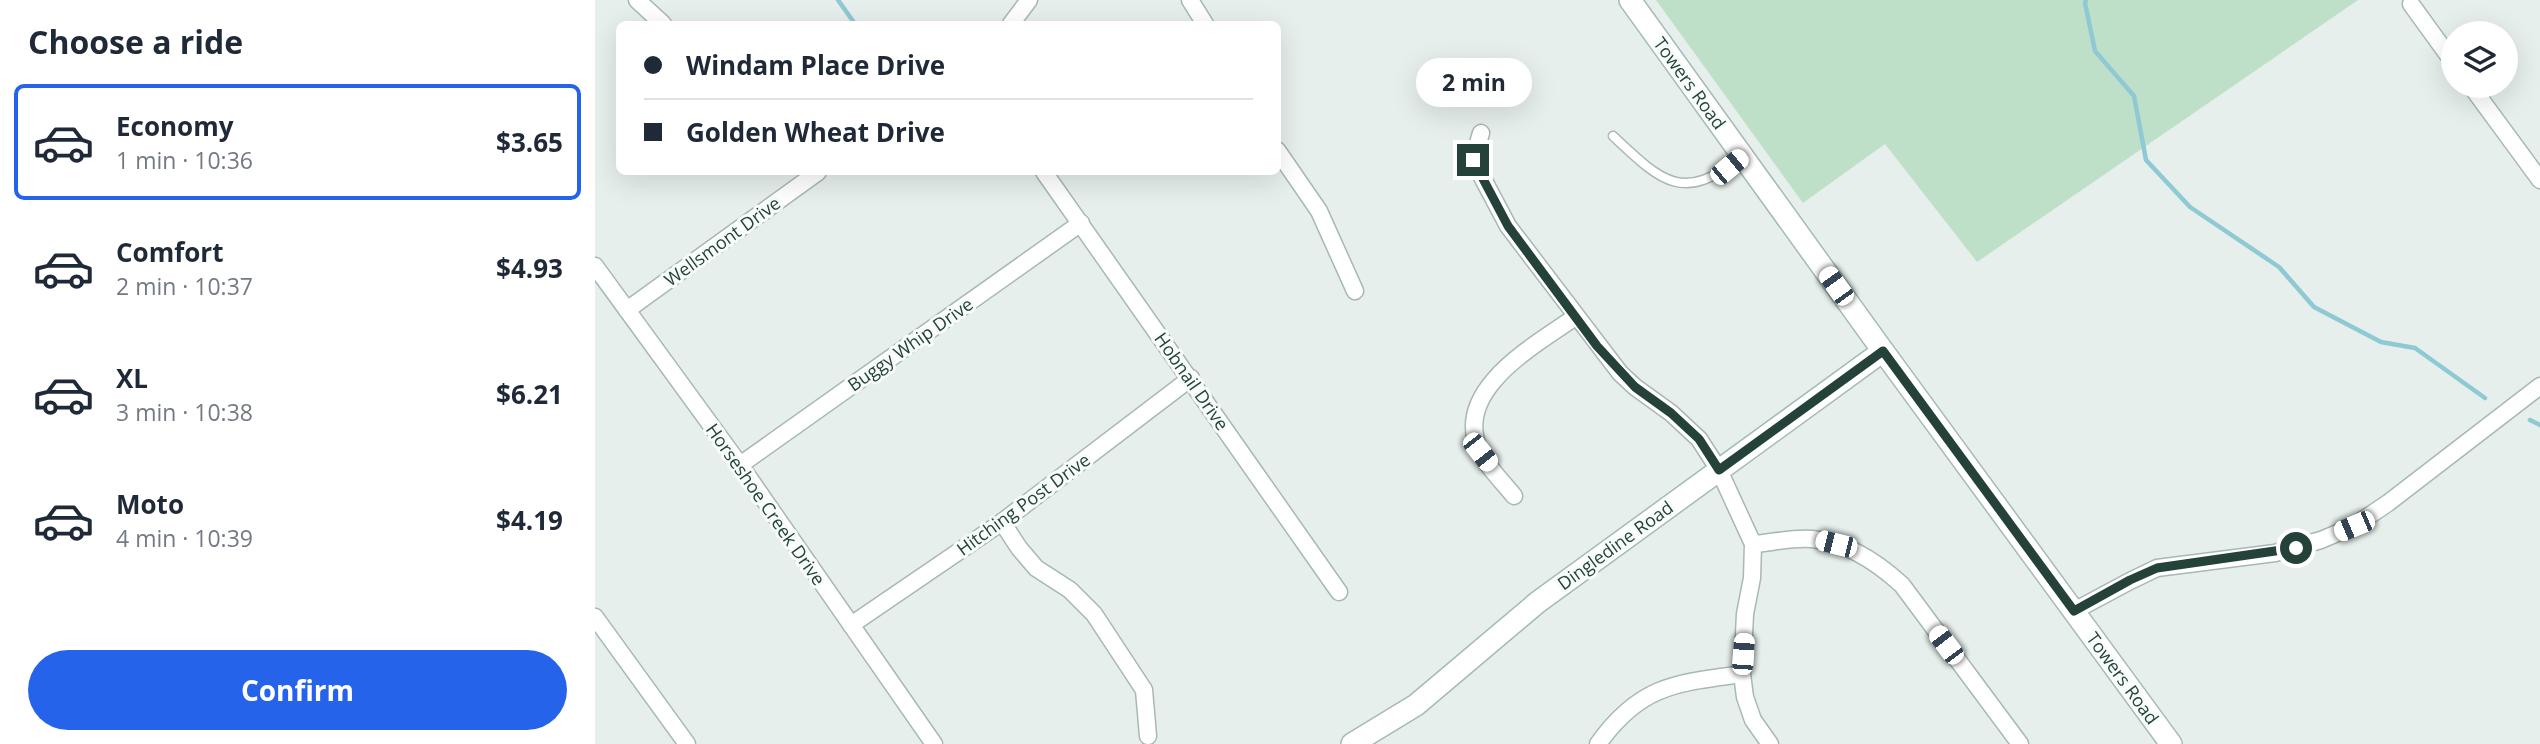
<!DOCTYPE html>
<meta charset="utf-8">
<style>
body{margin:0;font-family:"Open Sans",sans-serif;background:#f6f6f7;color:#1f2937;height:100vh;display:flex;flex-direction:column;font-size:26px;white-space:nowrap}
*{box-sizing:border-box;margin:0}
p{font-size:23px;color:#747a83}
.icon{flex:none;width:38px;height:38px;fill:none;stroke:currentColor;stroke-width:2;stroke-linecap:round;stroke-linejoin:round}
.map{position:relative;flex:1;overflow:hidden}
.details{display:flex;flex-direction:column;background:#fff;width:595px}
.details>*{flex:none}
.hud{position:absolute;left:21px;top:21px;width:665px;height:154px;border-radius:10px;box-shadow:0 7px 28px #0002;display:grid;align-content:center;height:154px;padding:0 28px;background:#fff}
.buttons{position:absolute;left:1846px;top:21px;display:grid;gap:14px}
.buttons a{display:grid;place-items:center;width:77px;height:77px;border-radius:50%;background:#fff;box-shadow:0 7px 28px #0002;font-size:35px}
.end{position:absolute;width:32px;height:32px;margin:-16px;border:9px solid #24423a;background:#fff;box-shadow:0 0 0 4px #fff}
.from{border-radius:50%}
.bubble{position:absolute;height:49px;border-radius:24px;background:#fff;box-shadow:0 7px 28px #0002;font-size:23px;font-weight:700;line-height:49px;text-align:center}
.car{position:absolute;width:21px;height:42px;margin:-21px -10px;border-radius:9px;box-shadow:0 0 5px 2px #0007;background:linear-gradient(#fff 24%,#345 0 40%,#fff 0 76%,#345 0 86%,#fff 0)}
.hud b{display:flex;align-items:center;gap:24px;height:66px;font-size:26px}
.hud b+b{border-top:2px solid #e0e1e3}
.hud i{width:18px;height:18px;background:#1f2937}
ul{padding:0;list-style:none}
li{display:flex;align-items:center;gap:21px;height:116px;margin:0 14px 10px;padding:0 14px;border:4px solid transparent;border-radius:10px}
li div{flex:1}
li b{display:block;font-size:26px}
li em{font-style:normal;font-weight:700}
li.selected{border-color:#2563eb}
li>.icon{width:63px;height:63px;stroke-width:1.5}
h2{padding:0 28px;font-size:32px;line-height:84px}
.primary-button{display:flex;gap:14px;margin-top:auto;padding:14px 28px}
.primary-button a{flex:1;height:80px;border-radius:42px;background:#2563eb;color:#fff;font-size:28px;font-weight:700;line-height:80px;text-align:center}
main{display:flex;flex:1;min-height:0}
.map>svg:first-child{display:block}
.green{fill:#bfe0c8}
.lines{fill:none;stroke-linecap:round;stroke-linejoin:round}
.stream{stroke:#8ec9d4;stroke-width:4.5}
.lane-casing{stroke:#a8b8b2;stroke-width:11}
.street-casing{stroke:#a8b8b2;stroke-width:19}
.secondary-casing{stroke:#a4bbb3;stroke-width:24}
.lane{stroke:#fff;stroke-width:8}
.street{stroke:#fff;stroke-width:16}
.secondary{stroke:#fff;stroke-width:21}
.route{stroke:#24423a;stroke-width:9}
.labels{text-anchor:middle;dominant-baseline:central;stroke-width:6;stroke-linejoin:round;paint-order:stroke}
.street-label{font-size:18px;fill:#24423a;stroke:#f7fbf9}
</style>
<main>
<section class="details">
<h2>Choose a ride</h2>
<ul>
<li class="selected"><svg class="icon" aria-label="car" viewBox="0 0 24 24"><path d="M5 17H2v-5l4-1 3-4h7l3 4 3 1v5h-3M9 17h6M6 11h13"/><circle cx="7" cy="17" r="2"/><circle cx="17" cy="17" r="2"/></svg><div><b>Economy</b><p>1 min · 10:36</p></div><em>$3.65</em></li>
<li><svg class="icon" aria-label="car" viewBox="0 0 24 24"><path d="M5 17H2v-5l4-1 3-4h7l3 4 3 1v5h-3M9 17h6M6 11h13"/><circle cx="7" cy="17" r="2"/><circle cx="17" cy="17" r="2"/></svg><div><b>Comfort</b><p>2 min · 10:37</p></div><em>$4.93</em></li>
<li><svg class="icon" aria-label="car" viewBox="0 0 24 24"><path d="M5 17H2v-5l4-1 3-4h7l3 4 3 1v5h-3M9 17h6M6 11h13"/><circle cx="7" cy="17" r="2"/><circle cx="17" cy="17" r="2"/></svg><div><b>XL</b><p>3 min · 10:38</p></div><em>$6.21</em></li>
<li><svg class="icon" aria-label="car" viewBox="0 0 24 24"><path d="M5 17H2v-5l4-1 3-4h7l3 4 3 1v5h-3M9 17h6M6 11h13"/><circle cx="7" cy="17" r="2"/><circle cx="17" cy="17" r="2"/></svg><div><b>Moto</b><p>4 min · 10:39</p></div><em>$4.19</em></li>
</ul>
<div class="primary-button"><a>Confirm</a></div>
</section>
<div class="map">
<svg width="1945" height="744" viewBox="0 0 1945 744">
<rect width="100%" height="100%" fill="#e6efeb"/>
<!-- green -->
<polygon class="green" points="1061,0 1763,0 1382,262 1290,144 1208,203"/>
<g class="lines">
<!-- stream -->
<g class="stream">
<polyline points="243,0 260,24"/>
<polyline points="1491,0 1490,3 1500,51 1539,96 1551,160 1595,207 1684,267 1719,307 1786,342 1820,348 1890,398"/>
<polyline points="1935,420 1945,425"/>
</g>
<defs>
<path id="lane" d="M1018 136C1065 180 1088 205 1145 157"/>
<g id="street">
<polyline points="42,0 68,24"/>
<polyline points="595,0 610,24"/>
<polyline points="1816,4 1858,62"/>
<polyline points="416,24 434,0"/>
<polyline points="1876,86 1945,180"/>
<polyline points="886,133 878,160 913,226 1025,373 1040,387 1076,413 1104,439 1124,470 1158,544 1157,578 1150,614 1147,674 1150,697 1158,720 1175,744"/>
<polyline points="682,150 724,211 760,291"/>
<polyline points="449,172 744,592"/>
<polyline points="0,266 145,465 339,744"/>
<polyline points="32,310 223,172"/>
<polyline points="145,465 486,223"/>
<path d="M919 496C908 482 891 466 884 449 858 389 941 345 980 317"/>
<polyline points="407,522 424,548 441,568 475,590 499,614 549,690 553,736"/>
<path d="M1158 544C1176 543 1198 537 1217 539 1252 542 1282 562 1307 585L1425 744"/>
<polyline points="1479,611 1535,581 1562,568 1680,553 1726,540 1759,526 1793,503 1945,386"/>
<polyline points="0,617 92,744"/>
<polyline points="256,625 407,522 596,378"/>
<path d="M1003 744C1045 685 1081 683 1147 674"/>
</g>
<g id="secondary">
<polyline points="1035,0 1288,351 1576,744"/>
<polyline points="757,744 821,705 943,602 1288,351"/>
</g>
</defs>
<!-- lane casing -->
<use href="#lane" class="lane-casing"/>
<!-- street casing -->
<use href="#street" class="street-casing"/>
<!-- secondary casing -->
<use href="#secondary" class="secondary-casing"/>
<!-- lane -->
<use href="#lane" class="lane"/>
<!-- street -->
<use href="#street" class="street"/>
<!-- secondary -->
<use href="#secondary" class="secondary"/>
</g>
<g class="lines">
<!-- route -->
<polyline class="route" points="878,160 913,226 1002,346 1040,387 1076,413 1104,439 1124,470 1288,351 1479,611 1535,580 1562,568 1701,548"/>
</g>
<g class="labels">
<!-- street labels -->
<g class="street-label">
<text transform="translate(1095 83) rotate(54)">Towers Road</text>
<text transform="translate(127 241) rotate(-36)">Wellsmont Drive</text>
<text transform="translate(315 344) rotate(-35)">Buggy Whip Drive</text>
<text transform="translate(597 381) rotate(55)">Hobnail Drive</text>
<text transform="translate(171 504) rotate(55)">Horseshoe Creek Drive</text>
<text transform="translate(428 504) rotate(-36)">Hitching Post Drive</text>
<text transform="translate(1020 545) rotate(-36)">Dingledine Road</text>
<text transform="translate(1528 678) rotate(54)">Towers Road</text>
</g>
</g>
</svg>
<div class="buttons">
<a><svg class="icon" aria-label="layers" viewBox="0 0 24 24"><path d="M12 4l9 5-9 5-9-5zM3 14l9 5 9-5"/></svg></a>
</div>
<i class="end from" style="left:1701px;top:548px"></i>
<i class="end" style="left:878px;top:160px"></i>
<div class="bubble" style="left:821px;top:58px;width:116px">2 min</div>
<i class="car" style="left:1134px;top:167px;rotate:50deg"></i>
<i class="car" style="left:1241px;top:286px;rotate:324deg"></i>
<i class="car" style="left:885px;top:452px;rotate:142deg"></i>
<i class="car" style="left:1759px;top:526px;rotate:247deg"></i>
<i class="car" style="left:1241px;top:544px;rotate:284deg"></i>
<i class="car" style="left:1351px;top:645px;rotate:323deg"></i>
<i class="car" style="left:1148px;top:654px;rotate:4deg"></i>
<div class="hud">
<b><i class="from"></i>Windam Place Drive</b>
<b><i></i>Golden Wheat Drive</b>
</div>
</div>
</main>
